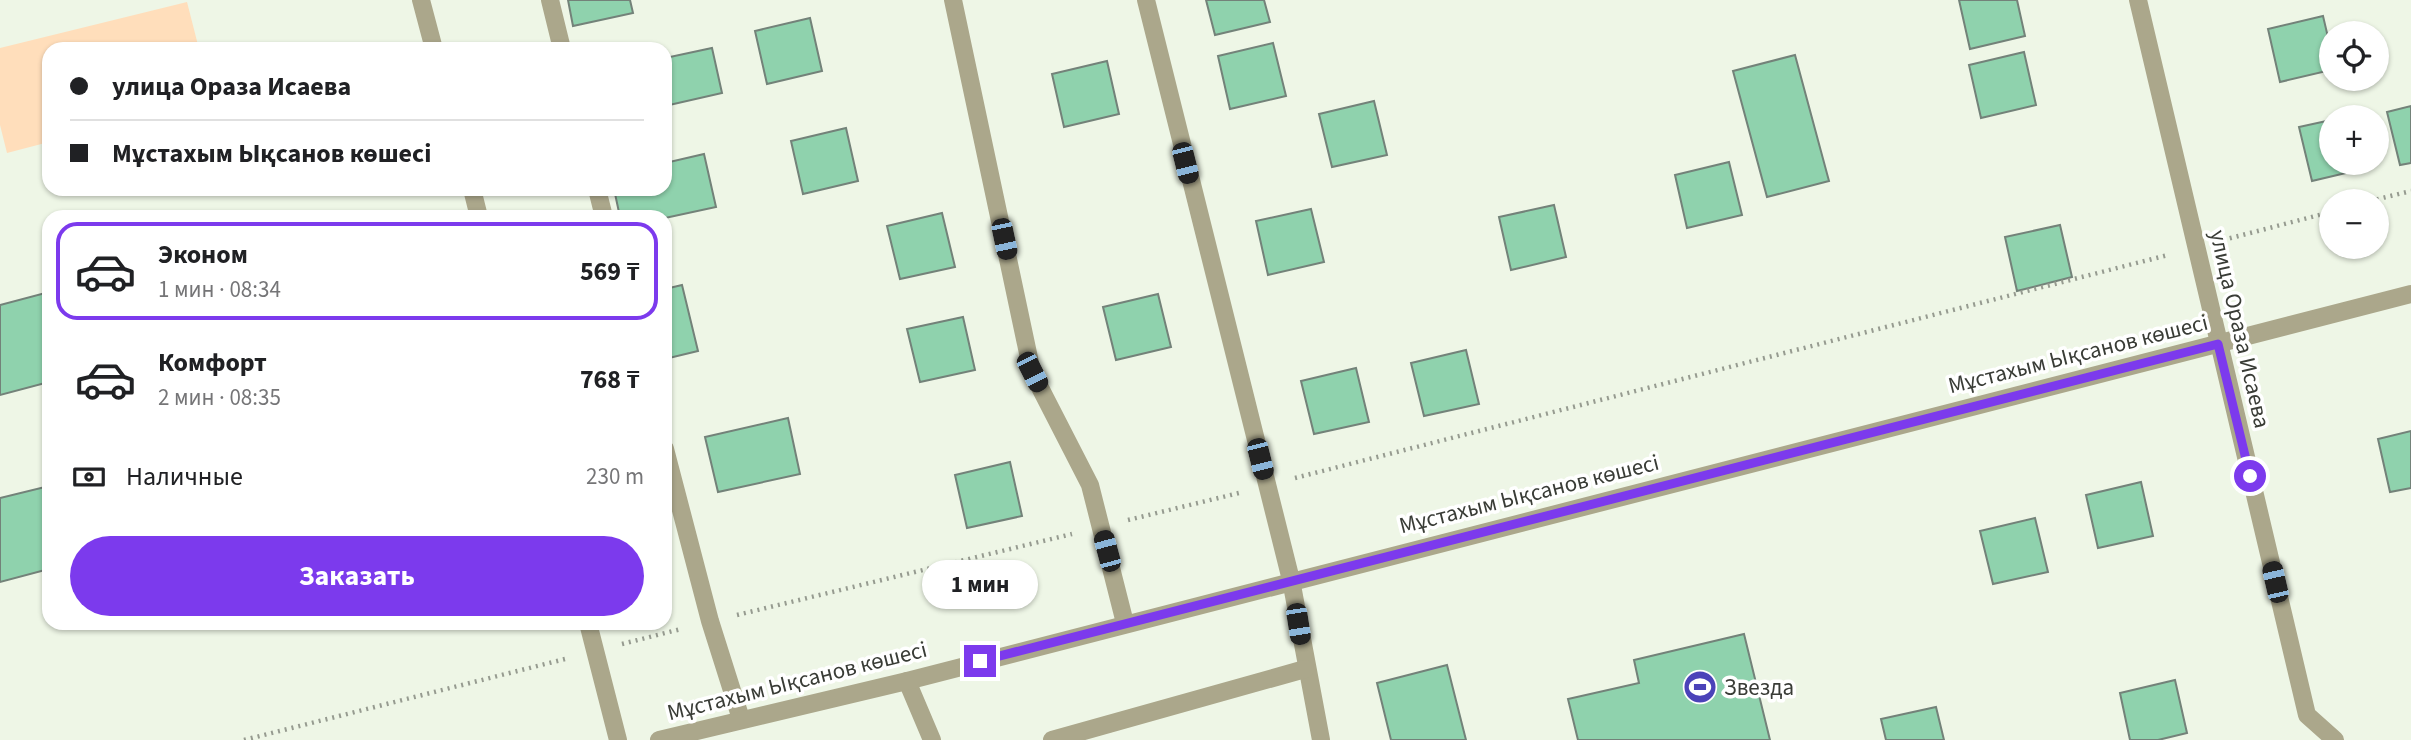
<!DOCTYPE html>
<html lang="ru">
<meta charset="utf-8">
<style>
body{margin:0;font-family:"Source Sans 3",sans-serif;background:#f2f2f2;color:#202124;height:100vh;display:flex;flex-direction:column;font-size:26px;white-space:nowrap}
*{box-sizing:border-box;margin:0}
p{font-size:23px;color:#757577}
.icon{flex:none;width:38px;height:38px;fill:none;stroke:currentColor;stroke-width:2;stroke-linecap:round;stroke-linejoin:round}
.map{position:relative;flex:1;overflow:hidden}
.details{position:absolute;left:42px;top:210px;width:630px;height:420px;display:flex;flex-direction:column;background:#fff;border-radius:21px;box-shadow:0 2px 5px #0004}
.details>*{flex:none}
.guide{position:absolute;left:42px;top:42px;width:630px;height:154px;border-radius:21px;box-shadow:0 2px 5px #0004;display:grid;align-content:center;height:154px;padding:0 28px;background:#fff}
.fabs{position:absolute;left:2319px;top:21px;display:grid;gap:14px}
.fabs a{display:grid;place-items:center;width:70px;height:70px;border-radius:50%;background:#fff;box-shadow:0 2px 5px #0004;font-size:35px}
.end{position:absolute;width:32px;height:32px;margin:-16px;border:9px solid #7c3aed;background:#fff;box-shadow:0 0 0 4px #fff}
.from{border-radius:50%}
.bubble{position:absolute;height:49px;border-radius:24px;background:#fff;box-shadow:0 2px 5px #0004;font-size:23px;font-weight:700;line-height:49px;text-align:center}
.car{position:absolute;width:21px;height:42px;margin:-21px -10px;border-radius:9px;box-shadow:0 0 5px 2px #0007;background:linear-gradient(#222 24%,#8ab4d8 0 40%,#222 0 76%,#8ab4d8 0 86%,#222 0)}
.guide b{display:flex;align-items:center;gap:24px;height:66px;font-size:26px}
.guide b+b{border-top:2px solid #e0e0e0}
.guide i{width:18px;height:18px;background:#202124}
ul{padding:12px 0 0;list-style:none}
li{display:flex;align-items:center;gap:21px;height:98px;margin:0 14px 10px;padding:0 14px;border:4px solid transparent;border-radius:21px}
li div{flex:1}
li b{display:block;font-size:26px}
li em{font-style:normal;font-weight:700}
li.selected{border-color:#7c3aed}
li>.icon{width:63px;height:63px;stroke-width:1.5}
.pay{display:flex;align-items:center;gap:18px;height:77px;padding:0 28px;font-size:26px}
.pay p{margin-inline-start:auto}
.button{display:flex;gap:14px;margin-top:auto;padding:14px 28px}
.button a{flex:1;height:80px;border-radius:42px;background:#7c3aed;color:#fff;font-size:28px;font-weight:700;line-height:80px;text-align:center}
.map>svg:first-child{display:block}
.green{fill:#ffdebb}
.building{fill:#8fd2ad;stroke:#738279;stroke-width:2}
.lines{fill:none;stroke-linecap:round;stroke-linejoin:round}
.path{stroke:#969b90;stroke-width:4.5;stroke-dasharray:2 5;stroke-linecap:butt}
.minor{stroke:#aba78b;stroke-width:18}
.route{stroke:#7c3aed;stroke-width:9}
.labels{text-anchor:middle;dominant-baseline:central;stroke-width:7;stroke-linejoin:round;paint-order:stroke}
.street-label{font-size:23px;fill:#393c36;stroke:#fff}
.poi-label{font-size:23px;fill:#393c36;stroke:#fff;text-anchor:start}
</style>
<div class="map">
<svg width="2411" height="740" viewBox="0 0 2411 740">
<rect width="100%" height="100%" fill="#eef6e6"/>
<!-- green -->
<polygon class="green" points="187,2 199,49 49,49 49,142 7,153 0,125 0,48"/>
<!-- building -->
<g class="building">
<polygon points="568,0 630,0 633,13 573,26"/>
<polygon points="1206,0 1264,0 1270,22 1215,35"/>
<polygon points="1959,0 2017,0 2025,36 1970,49"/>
<polygon points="2323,16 2331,50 2331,70 2280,82 2268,29"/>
<polygon points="810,18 822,71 767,84 755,31"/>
<polygon points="1273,43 1286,96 1230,109 1218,56"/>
<polygon points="712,48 722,93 665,106 665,58"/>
<polygon points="2024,52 2036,105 1981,118 1969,65"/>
<polygon points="1795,55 1829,181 1767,197 1733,71"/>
<polygon points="1107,61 1119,114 1064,127 1052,74"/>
<polygon points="1374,101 1387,155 1332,167 1319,114"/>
<polygon points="2411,106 2411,163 2400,165 2387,112"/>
<polygon points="2331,120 2331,163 2366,163 2367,168 2312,181 2299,127"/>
<polygon points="846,128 858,181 803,194 791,141"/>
<polygon points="704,154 716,207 665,218 620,217 614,189 665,189 665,163"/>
<polygon points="1729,162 1742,215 1687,228 1675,175"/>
<polygon points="1554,205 1566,257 1511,270 1499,217"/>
<polygon points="1311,209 1324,262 1268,275 1256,221"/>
<polygon points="942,213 955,267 900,279 887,226"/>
<polygon points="2060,225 2072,277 2017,291 2005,237"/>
<polygon points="682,285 698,351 665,359 665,289"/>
<polygon points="49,292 49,382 0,395 0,305"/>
<polygon points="1158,294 1171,347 1116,360 1103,307"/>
<polygon points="963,317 975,370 920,382 907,329"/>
<polygon points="1466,350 1479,404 1424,416 1411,363"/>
<polygon points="1356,368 1369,422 1314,434 1301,381"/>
<polygon points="788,418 800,474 718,492 705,437"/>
<polygon points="2411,431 2411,488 2390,492 2378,439"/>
<polygon points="1010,462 1022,516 967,528 955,475"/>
<polygon points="2141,482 2153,536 2098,548 2086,495"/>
<polygon points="49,486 49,569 0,582 0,498"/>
<polygon points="2035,518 2048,572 1993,584 1980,531"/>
<polygon points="1744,634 1770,740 1578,740 1568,699 1639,683 1634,660"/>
<polygon points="1447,665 1466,740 1391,740 1377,683"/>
<polygon points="2175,680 2187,733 2158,740 2130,740 2120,693"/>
<polygon points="1936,707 1944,740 1886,740 1881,719"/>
</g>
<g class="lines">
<!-- path -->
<g class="path">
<polyline points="2370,201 2411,191"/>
<polyline points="2223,240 2331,212"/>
<polyline points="1295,478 2168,255"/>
<polyline points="1128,520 1239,493"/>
<polyline points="737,615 1072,534"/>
<polyline points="622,644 681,629"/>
<polyline points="244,740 569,658"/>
</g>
<!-- minor -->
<g class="minor">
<polyline points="421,0 434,49"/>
<polyline points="550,0 562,49"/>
<polyline points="953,0 1032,372 1090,485 1125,623"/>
<polyline points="1146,0 1291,580 1321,740"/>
<polyline points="2138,0 2307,715 2335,740"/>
<polyline points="472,189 479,217"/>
<polyline points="597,189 604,217"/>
<polyline points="665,449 710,621 741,719"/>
<polyline points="588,623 618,740"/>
<polyline points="907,681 932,740"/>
<polyline points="659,740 907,681 2411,294"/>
<polyline points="1052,740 1305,669"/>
</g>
</g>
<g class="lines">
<!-- route -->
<polyline class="route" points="980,661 2218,344 2250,476"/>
</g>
<!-- icons -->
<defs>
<symbol id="stadium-disc" viewBox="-11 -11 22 22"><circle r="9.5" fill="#4b42b9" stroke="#fff"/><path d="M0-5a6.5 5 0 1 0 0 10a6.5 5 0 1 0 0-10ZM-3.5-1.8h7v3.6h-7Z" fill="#fff"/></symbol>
</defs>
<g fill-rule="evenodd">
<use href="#stadium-disc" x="1681" y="668" width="38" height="38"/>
</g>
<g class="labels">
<!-- street labels -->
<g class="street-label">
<text transform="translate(2240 329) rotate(77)">улица Ораза Исаева</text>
<text transform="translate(2078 354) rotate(-14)">Мұстахым Ықсанов көшесі</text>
<text transform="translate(1529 494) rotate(-14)">Мұстахым Ықсанов көшесі</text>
<text transform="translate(797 681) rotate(-14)">Мұстахым Ықсанов көшесі</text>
</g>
<!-- poi labels -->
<g class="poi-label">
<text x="1724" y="687">Звезда</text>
</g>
</g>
</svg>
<div class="fabs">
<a><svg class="icon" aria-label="locate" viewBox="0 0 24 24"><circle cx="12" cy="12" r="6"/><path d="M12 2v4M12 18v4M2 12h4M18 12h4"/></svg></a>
<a>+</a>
<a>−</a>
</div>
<i class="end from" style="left:2250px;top:476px"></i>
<i class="end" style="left:980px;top:661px"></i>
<div class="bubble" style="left:922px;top:560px;width:116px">1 мин</div>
<i class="car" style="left:1185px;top:163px;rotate:166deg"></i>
<i class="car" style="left:1004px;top:239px;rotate:168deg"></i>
<i class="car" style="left:1032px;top:372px;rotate:153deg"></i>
<i class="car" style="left:1260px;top:459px;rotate:166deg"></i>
<i class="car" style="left:1107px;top:551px;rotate:345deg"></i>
<i class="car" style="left:2275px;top:582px;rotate:347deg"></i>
<i class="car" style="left:1298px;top:624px;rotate:171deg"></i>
<div class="guide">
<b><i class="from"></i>улица Ораза Исаева</b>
<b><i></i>Мұстахым Ықсанов көшесі</b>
</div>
<section class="details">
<ul>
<li class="selected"><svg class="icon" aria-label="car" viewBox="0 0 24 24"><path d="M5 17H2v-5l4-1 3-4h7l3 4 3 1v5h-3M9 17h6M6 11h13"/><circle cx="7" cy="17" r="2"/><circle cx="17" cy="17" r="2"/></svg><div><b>Эконом</b><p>1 мин · 08:34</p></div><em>569 ₸</em></li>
<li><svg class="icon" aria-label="car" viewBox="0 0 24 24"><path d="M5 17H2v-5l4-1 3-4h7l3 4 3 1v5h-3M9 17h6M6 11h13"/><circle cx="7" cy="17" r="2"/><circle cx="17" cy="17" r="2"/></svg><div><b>Комфорт</b><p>2 мин · 08:35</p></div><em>768 ₸</em></li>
</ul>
<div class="pay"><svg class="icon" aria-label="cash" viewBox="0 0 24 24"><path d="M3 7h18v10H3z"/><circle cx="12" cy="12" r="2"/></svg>Наличные<p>230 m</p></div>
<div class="button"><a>Заказать</a></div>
</section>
</div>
